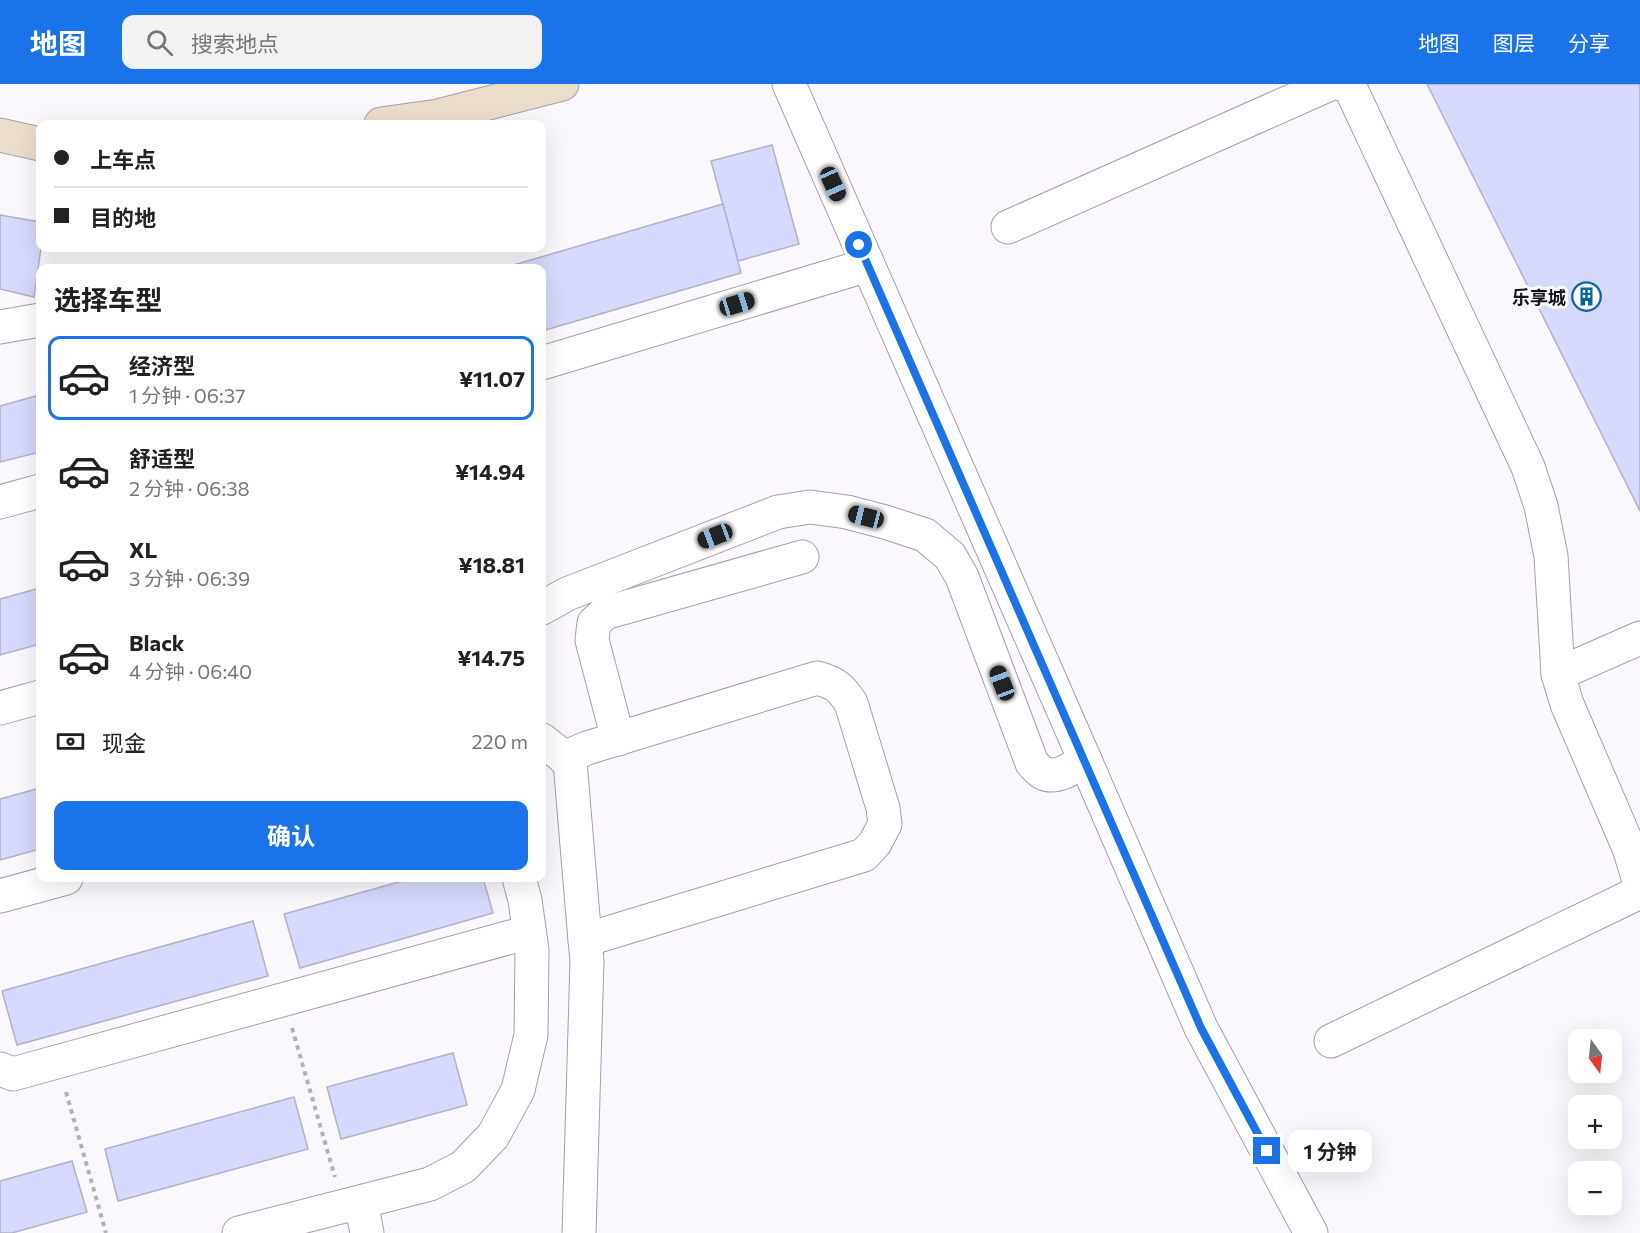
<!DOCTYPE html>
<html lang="zh">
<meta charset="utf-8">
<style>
body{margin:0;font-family:Commissioner,"Noto Sans SC",sans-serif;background:#f2f2f2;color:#222;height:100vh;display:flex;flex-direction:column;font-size:22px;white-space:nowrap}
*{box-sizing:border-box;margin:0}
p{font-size:20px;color:#767676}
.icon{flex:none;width:33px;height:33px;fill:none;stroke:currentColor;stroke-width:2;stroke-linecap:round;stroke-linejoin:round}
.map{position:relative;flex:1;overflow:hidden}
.panel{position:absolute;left:36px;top:180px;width:510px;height:618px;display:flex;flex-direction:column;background:#fff;border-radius:12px;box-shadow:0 6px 24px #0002}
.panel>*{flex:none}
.hud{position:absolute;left:36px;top:36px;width:510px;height:132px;border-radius:12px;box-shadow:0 6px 24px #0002;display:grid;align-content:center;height:132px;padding:0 18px;background:#fff}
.needle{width:39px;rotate:165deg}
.fabs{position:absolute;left:1568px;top:945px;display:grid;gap:12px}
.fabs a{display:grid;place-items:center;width:54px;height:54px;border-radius:12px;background:#fff;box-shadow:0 6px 24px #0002;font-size:30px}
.end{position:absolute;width:27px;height:27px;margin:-14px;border:8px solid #1a73e8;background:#fff;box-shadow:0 0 0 3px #fff}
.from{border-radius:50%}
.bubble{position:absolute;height:42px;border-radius:12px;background:#fff;box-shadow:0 6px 24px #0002;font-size:20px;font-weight:700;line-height:42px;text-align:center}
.car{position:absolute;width:18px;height:36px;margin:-18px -9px;border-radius:8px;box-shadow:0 0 4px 2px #0007;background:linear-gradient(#222 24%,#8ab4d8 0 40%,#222 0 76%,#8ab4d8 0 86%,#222 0)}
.hud b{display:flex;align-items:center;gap:21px;height:57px;font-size:22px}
.hud b+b{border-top:2px solid #e0e0e0}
.hud i{width:15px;height:15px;background:#222}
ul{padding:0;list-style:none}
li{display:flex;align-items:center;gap:18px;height:84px;margin:0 12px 9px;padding:0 6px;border:3px solid transparent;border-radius:12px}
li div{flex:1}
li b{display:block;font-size:22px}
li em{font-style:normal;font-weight:700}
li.current{border-color:#1a73e8}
li>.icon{width:54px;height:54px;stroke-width:1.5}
h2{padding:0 18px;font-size:27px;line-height:72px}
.pay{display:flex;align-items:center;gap:15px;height:66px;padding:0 18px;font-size:22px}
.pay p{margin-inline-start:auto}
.cta{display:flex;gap:12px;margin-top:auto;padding:12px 18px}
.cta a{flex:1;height:69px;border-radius:12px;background:#1a73e8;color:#fff;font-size:24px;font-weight:700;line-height:69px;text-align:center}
header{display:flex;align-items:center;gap:36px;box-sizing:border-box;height:84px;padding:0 30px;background:#1a73e8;color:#fff}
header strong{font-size:28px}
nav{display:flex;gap:33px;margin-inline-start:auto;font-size:21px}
.search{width:420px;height:54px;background:#f2f2f2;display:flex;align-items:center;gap:15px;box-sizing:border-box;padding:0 21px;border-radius:12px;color:#767676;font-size:22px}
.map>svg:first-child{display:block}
.building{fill:#d6d8fc;stroke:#b1b2c8;stroke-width:1.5}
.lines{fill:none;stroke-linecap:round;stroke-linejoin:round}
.street-casing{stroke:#a79cb0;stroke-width:35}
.secondary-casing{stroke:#a79cb0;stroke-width:35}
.path{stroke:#b4b2b7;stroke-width:4;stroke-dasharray:4.5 4.5;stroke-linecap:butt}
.street{stroke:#fff;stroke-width:33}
.secondary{stroke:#eadeca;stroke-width:33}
.route{stroke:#1a73e8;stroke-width:8}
.labels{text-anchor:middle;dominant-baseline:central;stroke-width:6;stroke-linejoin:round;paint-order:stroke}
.poi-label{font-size:18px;font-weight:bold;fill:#17131a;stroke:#faf8fc;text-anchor:end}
</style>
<header>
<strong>地图</strong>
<div class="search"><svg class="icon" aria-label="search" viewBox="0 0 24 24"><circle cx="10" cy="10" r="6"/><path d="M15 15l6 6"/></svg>搜索地点</div>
<nav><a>地图</a><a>图层</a><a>分享</a></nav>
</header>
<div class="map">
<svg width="1640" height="1149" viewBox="0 0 1640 1149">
<rect width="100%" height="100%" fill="#faf8fc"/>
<!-- building -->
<g class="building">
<polygon points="1427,0 1640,0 1640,427"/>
<polygon points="772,61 799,160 738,177 711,77"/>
<polygon points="723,120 741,189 542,247 542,184 503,184"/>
<polygon points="0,131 40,138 41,164 34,213 0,205"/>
<polygon points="36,312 40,328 40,368 0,378 0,322"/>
<polygon points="40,504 40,560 0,571 0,515"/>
<polygon points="40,704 40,765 0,776 0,715"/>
<polygon points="413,794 483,794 493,829 300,884 284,830"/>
<polygon points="253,837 268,892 17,961 2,907"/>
<polygon points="453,969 467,1021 341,1055 327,1003"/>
<polygon points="294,1013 308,1065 118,1117 105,1065"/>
<polygon points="72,1077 87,1128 12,1149 0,1149 0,1097"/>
</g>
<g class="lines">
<defs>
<g id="street">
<polyline points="1342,0 1350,3 1528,383 1541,422 1551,472 1558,590 1567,620 1629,764 1640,800"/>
<polyline points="1008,143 1330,0"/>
<polyline points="0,243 40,236"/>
<polyline points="542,279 868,181"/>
<polyline points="0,418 40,407"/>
<path d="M542 524 567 510 778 428 810 423 847 428 885 438 925 451 950 472 962 493 1032 679C1035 682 1040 688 1043 689 1057 696 1074 683 1085 676L789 0"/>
<polyline points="1558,590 1640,554"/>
<polyline points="0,624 40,613"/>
<polyline points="618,655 592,556 594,539 605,529 802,473"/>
<polyline points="542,656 570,678 585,856 587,877 579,1149"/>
<path d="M564 674 587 664 817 594C836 599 841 604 851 619L883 724 885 740 875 759 864 771 585 856"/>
<polyline points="1085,676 1201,944 1311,1149"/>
<polyline points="0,812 66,794"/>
<polyline points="1331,957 1640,808"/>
<polyline points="0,985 13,990 529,848"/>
<polyline points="361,1118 367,1149"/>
<polyline points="239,1149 430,1100 463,1083 493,1052 518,1006 531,951 532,866 525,816 519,794"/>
</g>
<g id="secondary">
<polyline points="381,40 438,32 562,0"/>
<polyline points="0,51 40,60"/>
</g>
</defs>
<!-- street casing -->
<use href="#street" class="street-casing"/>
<!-- secondary casing -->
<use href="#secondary" class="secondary-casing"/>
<!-- path -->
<g class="path">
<polyline points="292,944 335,1093"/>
<polyline points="66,1008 106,1149"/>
</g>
<!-- street -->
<use href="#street" class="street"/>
<!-- secondary -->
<use href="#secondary" class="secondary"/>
</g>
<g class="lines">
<!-- route -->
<polyline class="route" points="859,161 1201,944 1267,1067"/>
</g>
<!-- icons -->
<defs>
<symbol id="building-ring" viewBox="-11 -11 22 22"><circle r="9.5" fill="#faf8fc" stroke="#086797" stroke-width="1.5"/><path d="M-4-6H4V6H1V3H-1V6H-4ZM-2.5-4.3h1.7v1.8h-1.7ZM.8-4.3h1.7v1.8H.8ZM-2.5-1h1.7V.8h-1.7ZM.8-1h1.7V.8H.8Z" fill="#086797"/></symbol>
</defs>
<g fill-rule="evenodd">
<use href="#building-ring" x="1570" y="196" width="33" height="33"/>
</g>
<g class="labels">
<!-- poi labels -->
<g class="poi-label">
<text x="1566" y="213">乐享城</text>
</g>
</g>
</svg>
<div class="fabs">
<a><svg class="needle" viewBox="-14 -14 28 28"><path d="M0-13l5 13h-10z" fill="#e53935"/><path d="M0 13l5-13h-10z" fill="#767676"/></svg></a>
<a>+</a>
<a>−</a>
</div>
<i class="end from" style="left:859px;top:161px"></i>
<i class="end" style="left:1267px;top:1067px"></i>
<div class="bubble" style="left:1288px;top:1046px;width:84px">1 分钟</div>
<i class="car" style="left:833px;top:100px;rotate:156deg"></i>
<i class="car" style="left:737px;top:220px;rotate:73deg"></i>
<i class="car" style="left:866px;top:433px;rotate:284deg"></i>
<i class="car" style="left:715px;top:452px;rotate:249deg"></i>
<i class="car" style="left:1002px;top:599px;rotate:339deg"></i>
<div class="hud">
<b><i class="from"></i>上车点</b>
<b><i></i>目的地</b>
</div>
<section class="panel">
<h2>选择车型</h2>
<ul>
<li class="current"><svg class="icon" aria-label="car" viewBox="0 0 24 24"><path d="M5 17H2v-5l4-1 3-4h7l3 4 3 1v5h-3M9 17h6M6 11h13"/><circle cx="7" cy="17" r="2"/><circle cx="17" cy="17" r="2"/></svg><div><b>经济型</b><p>1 分钟 · 06:37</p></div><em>¥11.07</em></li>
<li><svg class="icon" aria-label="car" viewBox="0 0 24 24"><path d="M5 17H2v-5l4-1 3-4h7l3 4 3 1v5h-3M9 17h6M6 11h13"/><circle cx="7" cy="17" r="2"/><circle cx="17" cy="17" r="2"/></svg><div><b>舒适型</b><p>2 分钟 · 06:38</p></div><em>¥14.94</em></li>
<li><svg class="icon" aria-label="car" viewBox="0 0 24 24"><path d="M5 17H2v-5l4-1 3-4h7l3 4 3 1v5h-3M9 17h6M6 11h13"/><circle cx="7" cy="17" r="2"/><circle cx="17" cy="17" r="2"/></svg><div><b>XL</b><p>3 分钟 · 06:39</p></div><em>¥18.81</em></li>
<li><svg class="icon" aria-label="car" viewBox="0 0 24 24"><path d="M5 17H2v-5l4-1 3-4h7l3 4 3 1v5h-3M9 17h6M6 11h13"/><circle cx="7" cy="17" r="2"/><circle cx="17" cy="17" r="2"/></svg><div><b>Black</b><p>4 分钟 · 06:40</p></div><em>¥14.75</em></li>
</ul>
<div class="pay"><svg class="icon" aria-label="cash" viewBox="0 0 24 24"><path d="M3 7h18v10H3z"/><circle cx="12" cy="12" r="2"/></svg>现金<p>220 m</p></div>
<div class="cta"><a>确认</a></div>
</section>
</div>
